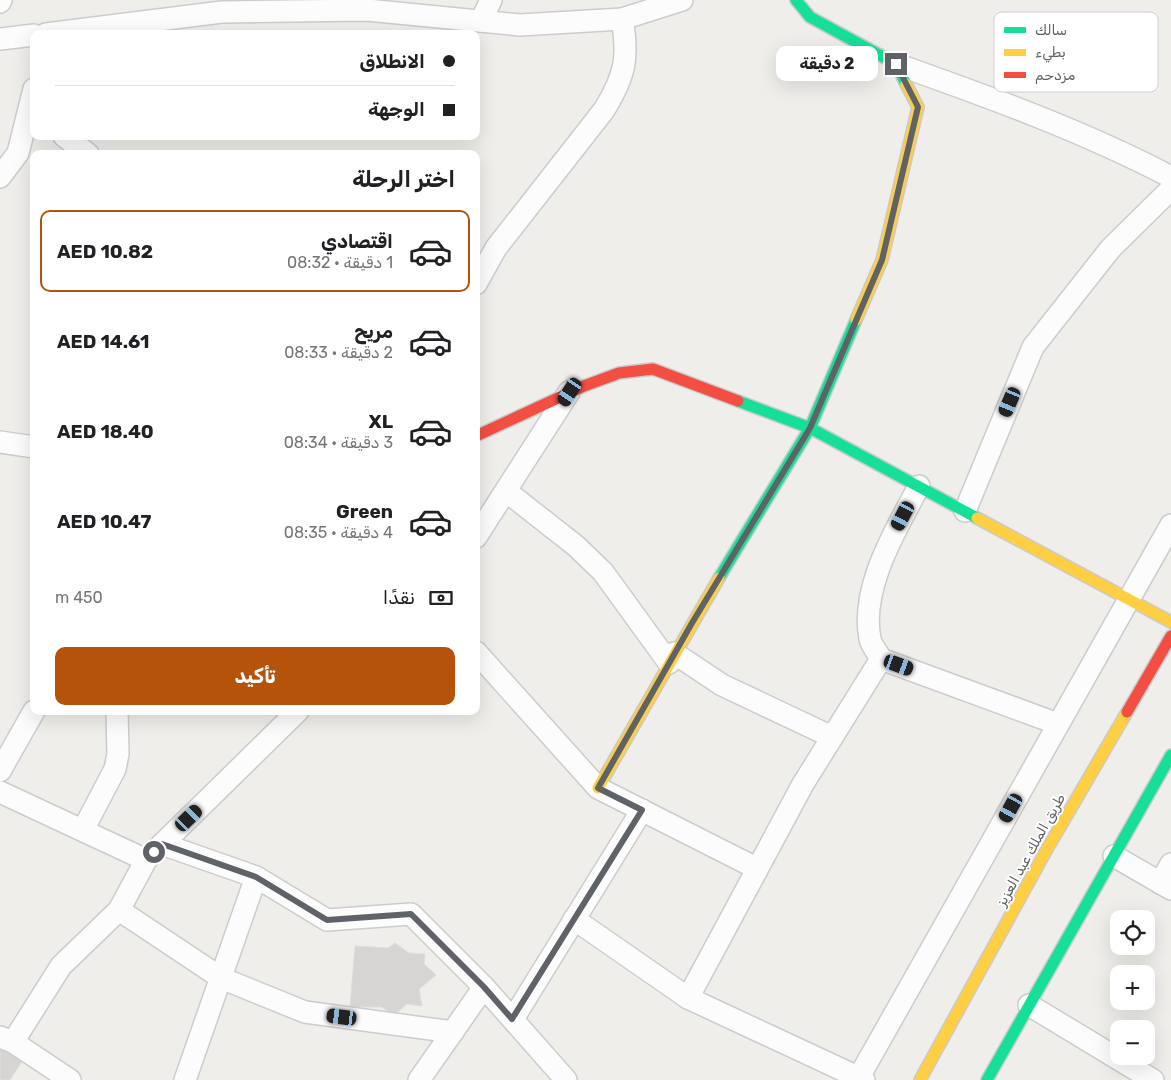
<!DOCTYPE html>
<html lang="ar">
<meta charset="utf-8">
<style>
body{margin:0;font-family:Rubik,Vazirmatn,sans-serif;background:#f6f6f6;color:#202124;direction:rtl;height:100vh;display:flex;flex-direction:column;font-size:19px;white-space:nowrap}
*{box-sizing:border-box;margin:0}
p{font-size:16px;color:#757577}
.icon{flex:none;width:28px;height:28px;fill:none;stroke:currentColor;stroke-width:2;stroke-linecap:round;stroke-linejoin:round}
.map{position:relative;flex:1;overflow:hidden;direction:ltr}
.details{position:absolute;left:30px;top:150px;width:450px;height:565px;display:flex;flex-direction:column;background:#fff;border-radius:10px;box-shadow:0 5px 20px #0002;direction:rtl}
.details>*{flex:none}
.banner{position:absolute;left:30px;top:30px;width:450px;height:110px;border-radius:10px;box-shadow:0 5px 20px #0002;direction:rtl;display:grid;align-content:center;height:110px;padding:0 25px;background:#fff}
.controls{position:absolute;left:1110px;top:910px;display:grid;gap:10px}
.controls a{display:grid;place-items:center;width:45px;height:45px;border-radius:10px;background:#fff;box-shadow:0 5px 20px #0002;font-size:25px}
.end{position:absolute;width:22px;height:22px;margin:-11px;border:6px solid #5f6368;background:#fff;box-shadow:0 0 0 2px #fff}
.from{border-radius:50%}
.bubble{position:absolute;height:35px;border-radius:10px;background:#fff;box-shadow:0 5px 20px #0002;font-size:16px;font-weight:700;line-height:35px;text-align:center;direction:rtl}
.car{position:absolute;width:15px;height:30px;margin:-15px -8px;border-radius:6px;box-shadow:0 0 4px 1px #0007;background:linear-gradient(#222 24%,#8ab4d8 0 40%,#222 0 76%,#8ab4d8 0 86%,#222 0)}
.banner b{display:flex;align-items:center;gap:18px;height:48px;font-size:19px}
.banner b+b{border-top:1px solid #e0e0e0}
.banner i{width:12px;height:12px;background:#202124}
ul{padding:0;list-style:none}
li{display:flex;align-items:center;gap:15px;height:82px;margin:0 10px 8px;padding:0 15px;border:2px solid transparent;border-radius:10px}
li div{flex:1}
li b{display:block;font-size:19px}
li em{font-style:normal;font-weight:700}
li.selected{border-color:#b45309}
li>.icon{width:45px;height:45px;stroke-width:1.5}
h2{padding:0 25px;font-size:22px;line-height:60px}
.pay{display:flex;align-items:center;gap:12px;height:55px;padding:0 25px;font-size:19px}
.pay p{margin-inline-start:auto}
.cta{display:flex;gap:10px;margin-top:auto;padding:10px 25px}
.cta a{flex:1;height:58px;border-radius:10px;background:#b45309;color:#fff;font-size:20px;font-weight:700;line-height:58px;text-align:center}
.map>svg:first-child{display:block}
.building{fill:#d6d5d3;stroke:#deddd9}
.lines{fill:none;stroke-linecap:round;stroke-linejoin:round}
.street-casing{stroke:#cbcccc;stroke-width:24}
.fast-casing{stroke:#cacacb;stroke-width:14}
.slow-casing{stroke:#cacacb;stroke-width:14}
.jam-casing{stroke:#cacacb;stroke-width:14}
.street{stroke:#fdfcfc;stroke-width:21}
.fast{stroke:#16e098;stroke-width:11}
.slow{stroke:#ffcf43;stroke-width:11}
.jam{stroke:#f24e42;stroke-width:11}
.route{stroke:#5f6368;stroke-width:6}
.labels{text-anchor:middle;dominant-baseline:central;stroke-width:4;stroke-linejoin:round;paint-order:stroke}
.street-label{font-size:14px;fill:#5f6368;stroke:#fff}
.key{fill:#fff;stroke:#cfd0d2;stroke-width:1}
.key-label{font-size:14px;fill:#5f6368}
</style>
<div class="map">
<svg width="1171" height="1080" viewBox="0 0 1171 1080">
<rect width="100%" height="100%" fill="#efeeea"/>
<!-- building -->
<g class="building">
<polygon points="395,943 409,953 425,954 424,964 436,975 419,989 422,1006 407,1004 394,1015 382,1007 350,1007 355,946 388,948"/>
<polygon points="0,1046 23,1060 10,1080 0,1080"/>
</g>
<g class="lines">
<defs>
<g id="street">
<polyline points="0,2 1,0"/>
<polyline points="481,21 491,0"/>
<polyline points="46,34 222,12 367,10 520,25 622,19 682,0"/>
<polyline points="0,39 34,35"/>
<path d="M896 64C989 97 1083 131 1171 177"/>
<polyline points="64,136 88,154"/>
<polyline points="0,177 18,153 34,89"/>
<path d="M476 284 496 248 604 110C625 76 629 58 622 19"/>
<polyline points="0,442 34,447"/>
<path d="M919 486C896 530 860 587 870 639 871 645 878 653 881 659L1058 724"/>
<polyline points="506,491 576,546 603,572 669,663"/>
<polyline points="965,511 1033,347 1111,248 1171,189"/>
<polyline points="476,537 569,392"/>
<polyline points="476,652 598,788 756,868"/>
<polyline points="674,653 722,685 832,737"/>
<polyline points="0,771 34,711"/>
<polyline points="0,792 146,860"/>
<polyline points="83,830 115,769 118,754 117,711"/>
<polyline points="162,844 256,877 327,920 411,914 484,987 566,1080"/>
<polyline points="1114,856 1171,889"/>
<polyline points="1160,883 1171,864"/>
<polyline points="119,910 221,978 305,1012 453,1032"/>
<polyline points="574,919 688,998 864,1080"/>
<polyline points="688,998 803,784 881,659"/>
<polyline points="1029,1005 1153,1080"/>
<polyline points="513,1019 642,810"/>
<polyline points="0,1037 13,1042 70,1080"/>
<polyline points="13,1042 61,966 119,910 146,860 298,711"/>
<polyline points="859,1077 1171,525"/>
<polyline points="185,1080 256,877"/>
<polyline points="419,1080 484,987"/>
</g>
<g id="fast">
<polyline points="796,0 810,17 896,64 906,84"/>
<polyline points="738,401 810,428 977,518"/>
<polyline points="719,578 810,428 856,320"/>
<polyline points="987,1080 1171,755"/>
</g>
<g id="slow">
<polyline points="856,320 882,260 918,107 906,84"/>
<polyline points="977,518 1171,622"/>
<polyline points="598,788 719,578"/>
<polyline points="920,1080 1046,851 1127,712"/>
</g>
<g id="jam">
<polyline points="476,436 584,386 619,373 653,369 738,401"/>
<polyline points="1127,712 1171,636"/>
</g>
</defs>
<!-- street casing -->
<use href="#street" class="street-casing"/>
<!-- fast casing -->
<use href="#fast" class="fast-casing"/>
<!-- slow casing -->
<use href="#slow" class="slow-casing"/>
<!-- jam casing -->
<use href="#jam" class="jam-casing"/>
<!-- street -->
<use href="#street" class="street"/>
<!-- fast -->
<use href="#fast" class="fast"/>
<!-- slow -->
<use href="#slow" class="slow"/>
<!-- jam -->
<use href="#jam" class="jam"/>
</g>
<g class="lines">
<!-- route -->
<polyline class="route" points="154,852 162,844 256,877 327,920 411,914 484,987 512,1019 642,810 598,788 692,623 810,428 882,260 918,107 896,64"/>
</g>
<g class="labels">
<!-- street labels -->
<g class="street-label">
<text transform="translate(1031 850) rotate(-61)">طريق الملك عبد العزيز</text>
</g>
</g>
<!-- legend -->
<rect x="994" y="12" width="164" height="80" rx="8" class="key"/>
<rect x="1004" y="27" width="22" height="6" fill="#16e098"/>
<rect x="1004" y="49" width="22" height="7" fill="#ffcf43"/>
<rect x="1004" y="72" width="22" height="6" fill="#f24e42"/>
<g class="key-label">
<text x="1035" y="35">سالك</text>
<text x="1035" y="57">بطيء</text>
<text x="1035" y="80">مزدحم</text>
</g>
</svg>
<div class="controls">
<a><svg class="icon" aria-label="locate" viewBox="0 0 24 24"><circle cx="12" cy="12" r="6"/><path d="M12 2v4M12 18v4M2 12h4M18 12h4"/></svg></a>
<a>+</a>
<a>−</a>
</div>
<i class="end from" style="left:154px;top:852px"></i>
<i class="end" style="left:896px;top:64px"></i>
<div class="bubble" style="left:776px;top:46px;width:102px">2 دقيقة</div>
<i class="car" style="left:570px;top:392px;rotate:213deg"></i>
<i class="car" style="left:1010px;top:402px;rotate:203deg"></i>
<i class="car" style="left:903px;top:516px;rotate:208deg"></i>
<i class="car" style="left:899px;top:665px;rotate:110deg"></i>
<i class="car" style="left:1011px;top:808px;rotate:209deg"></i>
<i class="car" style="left:189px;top:818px;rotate:46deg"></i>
<i class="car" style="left:342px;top:1017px;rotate:277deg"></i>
<div class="banner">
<b><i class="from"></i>الانطلاق</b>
<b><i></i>الوجهة</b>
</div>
<section class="details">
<h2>اختر الرحلة</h2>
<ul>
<li class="selected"><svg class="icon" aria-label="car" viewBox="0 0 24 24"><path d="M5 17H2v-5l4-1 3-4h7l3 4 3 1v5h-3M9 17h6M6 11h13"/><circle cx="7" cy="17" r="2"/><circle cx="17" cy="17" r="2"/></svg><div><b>اقتصادي</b><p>1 دقيقة · 08:32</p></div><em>AED 10.82</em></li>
<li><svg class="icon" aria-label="car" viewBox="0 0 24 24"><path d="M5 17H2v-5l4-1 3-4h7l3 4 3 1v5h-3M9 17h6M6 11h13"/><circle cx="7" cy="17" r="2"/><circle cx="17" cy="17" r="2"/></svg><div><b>مريح</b><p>2 دقيقة · 08:33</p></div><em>AED 14.61</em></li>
<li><svg class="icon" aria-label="car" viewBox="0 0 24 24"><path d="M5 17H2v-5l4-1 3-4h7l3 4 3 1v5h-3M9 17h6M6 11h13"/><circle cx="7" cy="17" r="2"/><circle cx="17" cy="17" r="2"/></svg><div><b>XL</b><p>3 دقيقة · 08:34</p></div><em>AED 18.40</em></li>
<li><svg class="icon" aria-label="car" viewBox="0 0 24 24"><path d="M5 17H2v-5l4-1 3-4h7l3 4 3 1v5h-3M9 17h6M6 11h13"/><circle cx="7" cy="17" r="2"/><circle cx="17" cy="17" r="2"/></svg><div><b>Green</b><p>4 دقيقة · 08:35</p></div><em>AED 10.47</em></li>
</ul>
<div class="pay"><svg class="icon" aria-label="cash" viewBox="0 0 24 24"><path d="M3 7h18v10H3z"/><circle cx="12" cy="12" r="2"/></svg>نقدًا<p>450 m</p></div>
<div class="cta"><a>تأكيد</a></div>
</section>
</div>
